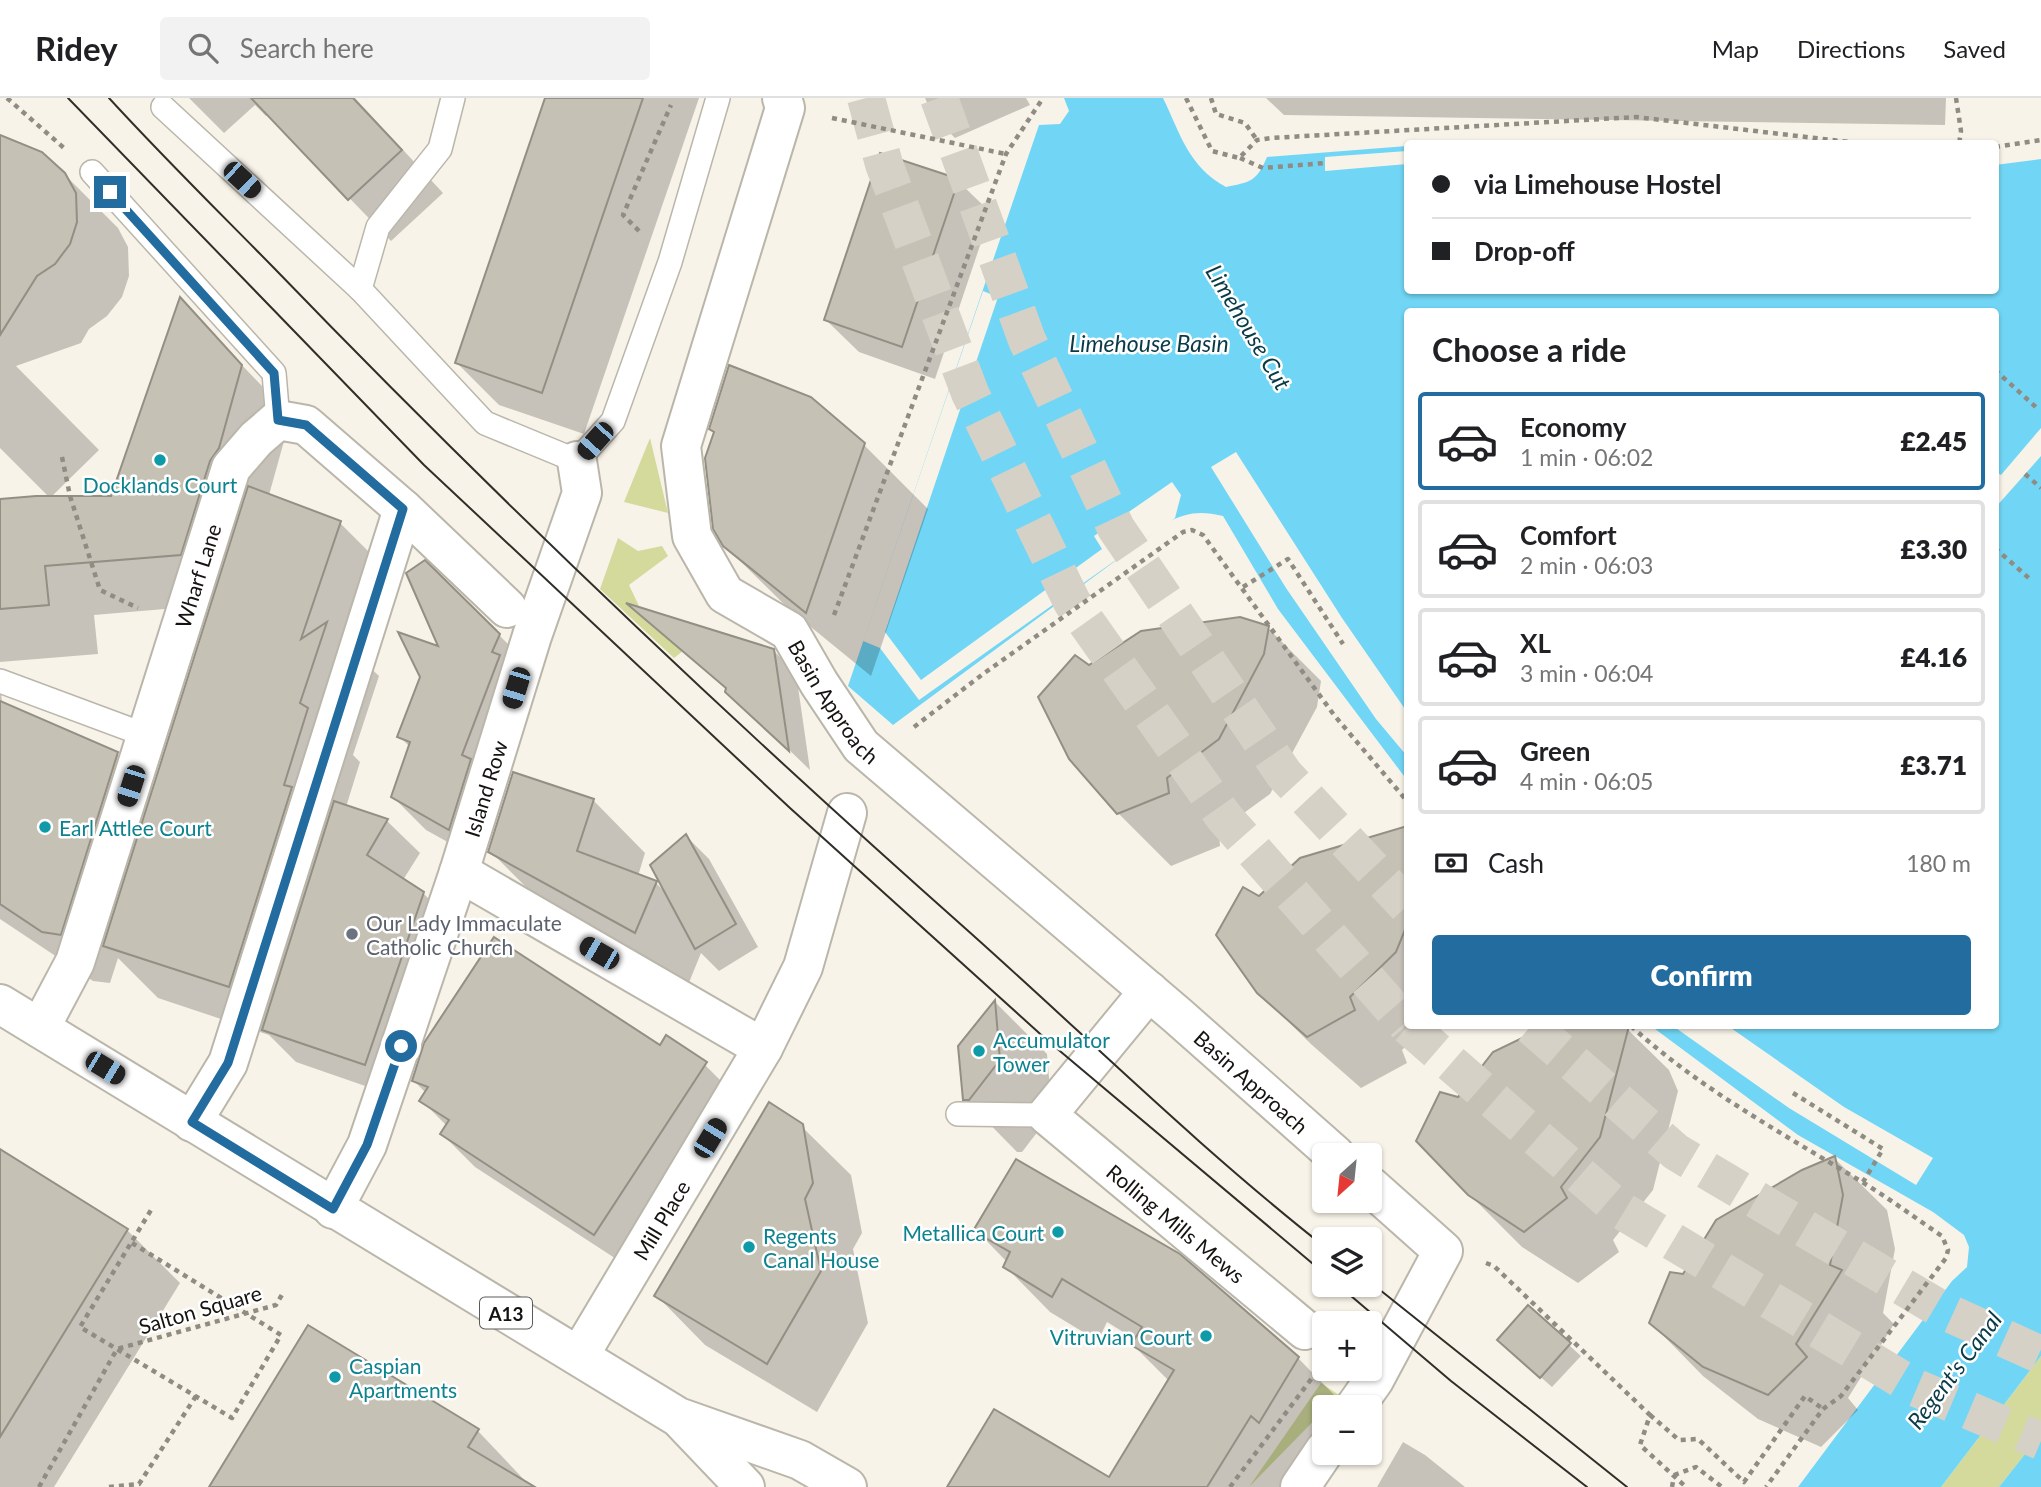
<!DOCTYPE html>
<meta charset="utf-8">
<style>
body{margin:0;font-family:Lato,sans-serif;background:#f2f2f2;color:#202124;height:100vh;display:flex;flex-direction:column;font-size:26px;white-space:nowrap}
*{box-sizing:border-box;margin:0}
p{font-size:23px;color:#757577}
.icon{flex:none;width:38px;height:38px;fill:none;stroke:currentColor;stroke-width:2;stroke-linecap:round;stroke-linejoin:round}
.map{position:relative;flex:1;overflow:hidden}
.details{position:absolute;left:1404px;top:210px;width:595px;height:721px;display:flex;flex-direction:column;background:#fff;border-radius:7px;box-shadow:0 2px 5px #0004}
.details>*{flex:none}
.top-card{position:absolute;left:1404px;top:42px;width:595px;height:154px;border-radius:7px;box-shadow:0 2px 5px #0004;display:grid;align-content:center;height:154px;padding:0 28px;background:#fff}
.needle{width:46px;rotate:207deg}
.buttons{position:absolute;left:1312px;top:1045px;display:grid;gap:14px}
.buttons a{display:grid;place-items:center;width:70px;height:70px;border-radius:7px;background:#fff;box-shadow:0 2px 5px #0004;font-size:35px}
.end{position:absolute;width:32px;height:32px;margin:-16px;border:9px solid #236ca0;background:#fff;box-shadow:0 0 0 4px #fff}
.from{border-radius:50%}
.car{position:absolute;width:21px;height:42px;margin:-21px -10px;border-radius:9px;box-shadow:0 0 5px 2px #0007;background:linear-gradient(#222 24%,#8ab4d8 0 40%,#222 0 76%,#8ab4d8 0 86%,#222 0)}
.top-card b{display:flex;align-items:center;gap:24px;height:66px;font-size:26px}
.top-card b+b{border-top:2px solid #e0e0e0}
.top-card i{width:18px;height:18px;background:#202124}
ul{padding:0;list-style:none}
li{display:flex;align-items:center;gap:21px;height:98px;margin:0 14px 10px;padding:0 14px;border:4px solid #e0e0e0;border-radius:7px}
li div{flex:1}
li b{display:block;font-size:26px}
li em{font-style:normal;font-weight:800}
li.selected{border-color:#236ca0}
li>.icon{width:63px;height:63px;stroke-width:1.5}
h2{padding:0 28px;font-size:32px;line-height:84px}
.pay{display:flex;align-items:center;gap:18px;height:77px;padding:0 28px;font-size:26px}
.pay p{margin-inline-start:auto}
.cta{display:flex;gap:14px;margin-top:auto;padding:14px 28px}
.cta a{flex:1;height:80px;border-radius:7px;background:#236ca0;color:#fff;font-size:28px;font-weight:800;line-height:80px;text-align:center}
header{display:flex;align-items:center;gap:42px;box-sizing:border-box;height:98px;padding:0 35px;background:#fff;border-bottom:2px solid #e0e0e0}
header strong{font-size:33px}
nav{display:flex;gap:38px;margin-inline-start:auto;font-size:24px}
.search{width:490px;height:63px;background:#f2f2f2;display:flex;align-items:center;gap:18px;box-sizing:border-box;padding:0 24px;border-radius:7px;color:#757577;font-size:26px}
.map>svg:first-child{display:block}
.green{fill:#d3da9c}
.water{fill:#71d6f5}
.pier{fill:#f8f3e8}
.shadow{fill:#0003}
.building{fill:#c5c1b5;stroke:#938f84;stroke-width:2}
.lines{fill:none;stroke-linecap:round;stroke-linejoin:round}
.trunk-tunnel{stroke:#d6d1c7;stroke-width:38;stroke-dasharray:38 19;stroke-linecap:butt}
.service-casing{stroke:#bab6aa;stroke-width:26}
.minor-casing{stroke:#bab6aa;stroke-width:42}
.trunk-casing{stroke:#bab6aa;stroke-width:42}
.path{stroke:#8f8c84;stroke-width:4.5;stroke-dasharray:5 5;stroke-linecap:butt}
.service{stroke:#fff;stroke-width:23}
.minor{stroke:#fff;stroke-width:38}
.trunk{stroke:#fff;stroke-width:38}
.tram{stroke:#302e29;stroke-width:2}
.route{stroke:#236ca0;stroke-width:9}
.culture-dot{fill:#0f9aa8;stroke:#fff;stroke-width:2.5}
.worship-dot{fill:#6b7280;stroke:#fff;stroke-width:2.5}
.labels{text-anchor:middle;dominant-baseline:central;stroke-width:5;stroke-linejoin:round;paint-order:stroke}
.shield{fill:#fff;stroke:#5b5a57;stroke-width:2}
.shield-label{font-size:19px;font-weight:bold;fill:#15130f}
.culture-label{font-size:21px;fill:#0d838f;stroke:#fff;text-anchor:start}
.street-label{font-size:21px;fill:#15130f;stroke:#fff}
.worship-label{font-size:21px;fill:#5b616d;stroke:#fff;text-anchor:start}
.water-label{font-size:23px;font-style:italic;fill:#093a47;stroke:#fff}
</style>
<header>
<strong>Ridey</strong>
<div class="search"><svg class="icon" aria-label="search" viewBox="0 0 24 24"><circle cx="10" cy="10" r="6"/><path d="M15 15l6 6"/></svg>Search here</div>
<nav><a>Map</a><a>Directions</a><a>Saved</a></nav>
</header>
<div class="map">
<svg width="2041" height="1389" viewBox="0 0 2041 1389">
<rect width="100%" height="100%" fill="#f8f3e8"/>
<!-- green -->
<g class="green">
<polygon points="650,340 668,415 624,404"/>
<polygon points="618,440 638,453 662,448 668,458 629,487 639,508 690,525 683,553 674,560 600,491"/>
<polygon points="2041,1258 2041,1336 1999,1389 1941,1389"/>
<polygon points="1321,1285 1339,1297 1249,1389"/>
</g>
<!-- water -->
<g class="water">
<path d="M1064 0H1163C1181 37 1188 68 1226 89 1251 84 1257 83 1267 59L1407 48V192H1995V67L2041 61V1258L1941 1389H1798L1952 1183 1967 1169 1969 1149 1964 1137 1933 1114 1798 1037 1651 928H1995V214H1407V682L1278 511 1223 418C1201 413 1188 414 1168 424L893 627 848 588 1039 27 1060 26 1069 13Z"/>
<polygon points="2041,1336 2041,1389 1999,1389"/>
</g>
<!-- pier -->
<g class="pier">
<polygon points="1407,53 1407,66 1325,73 1325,59"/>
<polygon points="983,193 998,199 885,534 921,582 1102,451 1094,438 1172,384 1181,397 1175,420 919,602 880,550 863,543"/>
<polygon points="2041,330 2041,358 1995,410 1995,373 2001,377"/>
<polygon points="1236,354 1342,520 1407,614 1407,658 1376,621 1286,490 1211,369"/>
<polygon points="1673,928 1728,928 1844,1009 1933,1060 1916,1087 1789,1010"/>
</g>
<!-- shadow -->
<g class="shadow">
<polygon points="189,0 355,0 443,95 391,143 268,16 266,18 255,7 224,35"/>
<polygon points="547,0 699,0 584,336 499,307 457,265"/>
<polygon points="925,0 1026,0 1030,7 955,40 933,18"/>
<polygon points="1266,0 1946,0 1945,27 1284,17"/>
<polygon points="0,47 64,76 118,130 128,149 129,178 122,199 107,218 89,231 81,245 16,268 99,352 51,399 112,399 180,203 291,318 269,397 340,425 392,477 363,563 379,578 353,657 360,664 346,709 387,723 420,755 403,782 423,795 456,828 397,999 296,964 269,937 158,900 118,860 110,885 93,883 0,821 0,580 2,606 117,656 154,692 212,507 94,517 98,556 0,564 0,403 49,399 0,350"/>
<polygon points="958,83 991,115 935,281 859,254 826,222"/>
<polygon points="711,331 863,346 928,411 871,578 790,512 724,447 715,335"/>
<polygon points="633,509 773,552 796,575 810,672 728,593"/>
<polygon points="1268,530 1321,583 1317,609 1270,696 1219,733 1220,748 1171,768 1118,715 1089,569"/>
<polygon points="499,537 532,570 482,763 426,732 393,699 410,649 399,638 441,551"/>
<polygon points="593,702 645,755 638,778 656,785 667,796 686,738 709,761 758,849 719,873 701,855 688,887 543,806 490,753"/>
<polygon points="1407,732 1407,928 1427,928 1402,952 1407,965 1361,990 1312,947 1258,894 1259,800"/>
<polygon points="995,904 1047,956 1052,1015 1022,1054 1017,1054 965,1001"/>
<polygon points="1551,928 1624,928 1669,972 1678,993 1653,1092 1613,1142 1619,1154 1578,1185 1522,1149 1469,1096 1459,1001 1496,954"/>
<polygon points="660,949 698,960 731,993 627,1168 475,1069 442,1036 447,1028 421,1002 426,995 414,983"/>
<polygon points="801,1028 851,1077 862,1135 853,1151 868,1225 817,1314 705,1247 656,1197"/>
<polygon points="0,1054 127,1132 180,1185 54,1389 0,1389"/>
<polygon points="1834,1060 1887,1112 1895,1151 1883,1215 1894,1226 1848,1300 1858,1312 1821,1349 1758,1321 1703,1278 1651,1225 1684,1178"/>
<polygon points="976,1132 1298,1260 1343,1306 1341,1309 1325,1309 1325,1336 1297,1362 1280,1389 961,1389 1109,1382 1169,1283 1133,1247 1136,1242 1107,1224 1098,1243 1050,1214 1005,1168 1007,1164"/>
<polygon points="1528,1210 1581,1258 1552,1289 1511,1253"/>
<polygon points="477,1332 531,1389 212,1389"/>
<polygon points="1403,1344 1425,1357 1465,1389 1377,1389"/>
</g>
<!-- building -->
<g class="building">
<polygon points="251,0 353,0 402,52 348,102"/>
<polygon points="545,0 643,0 542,295 455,265"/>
<polygon points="0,37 42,54 65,75 76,95 77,124 70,146 55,166 37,178 0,237"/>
<polygon points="880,55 959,81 902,249 824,222"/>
<polygon points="180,199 242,267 219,350 210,363 181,457 45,468 49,507 0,511 0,401 36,398 111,398"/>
<polygon points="729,267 811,299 865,345 806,515 723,448 713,431 705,360 714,334 709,331"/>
<polygon points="248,388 341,423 301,541 327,524 300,605 308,610 284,687 292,689 229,889 103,848"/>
<polygon points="425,462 500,536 492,554 500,557 462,657 471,661 449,732 391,699 410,644 397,639 420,579 398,534 438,548 406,475"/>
<polygon points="626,505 774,551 789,653 725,594 726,590"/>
<polygon points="1240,519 1269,528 1264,556 1219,641 1167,680 1169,695 1117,716 1069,661 1038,599 1075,557 1089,567 1141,533"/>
<polygon points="0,603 118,654 61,837 42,834 0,806"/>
<polygon points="513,674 594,701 577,753 657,783 635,835 488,754"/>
<polygon points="334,703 388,721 367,757 424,794 365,967 262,932"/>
<polygon points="1407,728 1407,827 1396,854 1350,899 1355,912 1307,939 1257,895 1216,837 1243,789 1259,798 1300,760"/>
<polygon points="686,736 736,826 695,851 650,767"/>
<polygon points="494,839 660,947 666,937 707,964 594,1137 440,1036 449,1022 419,1003 428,989 412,983 424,945"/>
<polygon points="995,902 1000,962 969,1002 963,1002 958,948"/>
<polygon points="1547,928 1629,928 1600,1039 1561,1089 1567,1100 1524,1134 1468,1097 1416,1043 1440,994 1458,999 1493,954"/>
<polygon points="769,1004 803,1026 813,1085 805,1101 821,1173 767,1266 654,1198"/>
<polygon points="0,1051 128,1131 0,1339"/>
<polygon points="1835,1058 1843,1097 1830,1167 1842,1172 1796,1246 1807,1259 1768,1297 1703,1269 1649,1225 1670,1174 1683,1176 1716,1122 1802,1072"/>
<polygon points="1016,1061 1180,1156 1299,1259 1259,1325 1251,1318 1207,1389 947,1389 994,1311 1109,1379 1174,1272 1131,1247 1142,1229 1062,1181 1052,1199 1003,1169 1010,1154 973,1133"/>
<polygon points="1528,1207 1571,1245 1540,1280 1497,1242"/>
<polygon points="308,1227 479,1331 468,1349 535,1389 209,1389"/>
</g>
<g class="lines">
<!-- trunk-tunnel -->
<g class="trunk-tunnel">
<polyline points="866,0 884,66 970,295 1072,504 1224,719 1407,927"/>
<polyline points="939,0 1027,242 1116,430 1284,676 1407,808"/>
<polyline points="1408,928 1619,1111 1916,1290 2041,1343"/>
<polyline points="1531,928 1676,1054 1942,1212 2041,1257"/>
</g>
<defs>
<g id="service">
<polyline points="163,9 360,191 485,325 577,363 613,323 670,164 718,0"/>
<polyline points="92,74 274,275 278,322"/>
<polyline points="360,191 378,129 440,51 453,0"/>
<polyline points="0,583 148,638"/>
<polyline points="958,1016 1047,1017"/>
</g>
<g id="minor">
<path id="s1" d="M782 0 785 10 681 348 692 438 725 496 789 533 819 585 861 648 1178 918 1335 1057"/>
<polyline points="459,774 763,950 579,1258"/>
<path id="s2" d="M1149 893 1047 1017 1305 1232"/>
<path id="s3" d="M40 930 75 864 231 370 256 341 278 322 306 327 403 411 507 510"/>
<polyline points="763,950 803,869 847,715"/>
<polyline points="192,1024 228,965 403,411"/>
<path id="s4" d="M333 1111 367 1047 459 774 532 538 582 395 577 363"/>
<polyline points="1355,1309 1374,1282 1443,1153 1370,1088"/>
<polyline points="1300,1389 1325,1352"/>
</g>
<g id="trunk">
<polyline points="0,906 678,1319 800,1362 847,1389"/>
<polyline points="682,1323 745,1389"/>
</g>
</defs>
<!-- service casing -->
<use href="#service" class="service-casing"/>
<!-- minor casing -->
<use href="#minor" class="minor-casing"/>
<!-- trunk casing -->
<use href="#trunk" class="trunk-casing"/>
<!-- path -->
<g class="path">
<polyline points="7,0 64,50"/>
<polyline points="1186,0 1212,53 1239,60 1257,42 1271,40 1636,19 1866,46"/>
<polyline points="1211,0 1216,16 1245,25 1257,42"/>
<polyline points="1956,0 1961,33 1959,46"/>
<polyline points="832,20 1006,56"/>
<polyline points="1995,49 2041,42"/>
<polyline points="1240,60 1263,70 1325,65"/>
<polyline points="639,133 623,117 671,7"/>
<polyline points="1995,272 2038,311"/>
<polyline points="62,359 70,398 100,492 138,510"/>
<polyline points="2025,376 2041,390"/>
<polyline points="1995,450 2031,482"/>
<polyline points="1243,489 1288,461 1343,546"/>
<polyline points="834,517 1006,56 1043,0"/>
<polyline points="914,629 983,576 1183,434 1192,432 1203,437 1334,617 1407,703"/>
<path d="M1631 928C1700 991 1782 1035 1862 1084 1889 1100 1915 1120 1942 1138L1948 1152 1946 1160 1841 1298 1823 1311 1766 1389"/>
<polyline points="1793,995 1883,1051 1863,1084"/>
<polyline points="132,1145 281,1237 232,1320 80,1229 151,1112"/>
<polyline points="1486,1165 1494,1168 1650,1317 1640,1347 1686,1389"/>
<polyline points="1650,1317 1679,1342 1698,1341 1744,1384 1805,1298 1823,1311"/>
<polyline points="1674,1377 1696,1369 1722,1389"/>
<polyline points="39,1389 117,1251 276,1207 284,1193"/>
<polyline points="109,1389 139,1386 196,1298"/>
<polyline points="1230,1389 1312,1280"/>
<polyline points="1672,1389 1674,1378"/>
</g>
<!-- service -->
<use href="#service" class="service"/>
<!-- minor -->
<use href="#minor" class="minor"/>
<!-- trunk -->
<use href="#trunk" class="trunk"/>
<!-- tram -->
<g class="tram">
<polyline points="68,0 424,367 790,710 1048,943 1325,1176"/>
<path d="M109 0C162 58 218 113 273 169 495 399 727 619 966 831 1085 937 1199 1050 1325 1149"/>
<polyline points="1370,1184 1627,1389"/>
<polyline points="1337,1186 1451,1283 1587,1389"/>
</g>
</g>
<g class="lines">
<!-- route -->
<polyline class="route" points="110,94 274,275 278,322 306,327 403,411 228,965 192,1024 333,1111 367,1047 401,948"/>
</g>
<!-- markers -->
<g class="culture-dot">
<circle cx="160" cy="362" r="7"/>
<circle cx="45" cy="729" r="7"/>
<circle cx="979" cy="953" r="7"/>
<circle cx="1058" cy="1134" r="7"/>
<circle cx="749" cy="1149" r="7"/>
<circle cx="1206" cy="1238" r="7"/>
<circle cx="335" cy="1279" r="7"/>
</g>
<circle class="worship-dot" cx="352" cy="836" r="7"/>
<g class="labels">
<!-- shield labels -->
<rect class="shield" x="480" y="1199.5" width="52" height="31" rx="5"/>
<g class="shield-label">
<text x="506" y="1215">A13</text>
</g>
<!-- culture labels -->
<g class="culture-label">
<text x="160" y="386" text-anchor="middle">Docklands Court</text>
<text x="59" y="729">Earl Attlee Court</text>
<text x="993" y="941">Accumulator<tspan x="993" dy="24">Tower</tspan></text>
<text x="1044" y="1134" text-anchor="end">Metallica Court</text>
<text x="763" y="1137">Regents<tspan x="763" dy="24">Canal House</tspan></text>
<text x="1192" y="1238" text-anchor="end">Vitruvian Court</text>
<text x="349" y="1267">Caspian<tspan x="349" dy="24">Apartments</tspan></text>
</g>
<!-- street labels -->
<g class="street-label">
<text stroke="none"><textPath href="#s3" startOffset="480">Wharf Lane</textPath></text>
<text stroke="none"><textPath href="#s1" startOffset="679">Basin Approach</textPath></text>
<text stroke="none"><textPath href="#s4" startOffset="448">Island Row</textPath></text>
<text stroke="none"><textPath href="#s1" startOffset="1246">Basin Approach</textPath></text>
<text transform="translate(661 1122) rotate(-59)">Mill Place</text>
<text stroke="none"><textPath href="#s2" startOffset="329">Rolling Mills Mews</textPath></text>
<text transform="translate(200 1211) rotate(-16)">Salton Square</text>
</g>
<!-- worship labels -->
<g class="worship-label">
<text x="366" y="824">Our Lady Immaculate<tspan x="366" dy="24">Catholic Church</tspan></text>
</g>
<!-- water labels -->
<g class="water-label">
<text transform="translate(1249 229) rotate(59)">Limehouse Cut</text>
<text x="1149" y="245">Limehouse Basin</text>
<text transform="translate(1954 1272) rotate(-53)">Regent's Canal</text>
</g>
</g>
</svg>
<div class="buttons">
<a><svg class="needle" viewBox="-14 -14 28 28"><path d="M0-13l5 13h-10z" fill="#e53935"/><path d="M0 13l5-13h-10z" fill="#757577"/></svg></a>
<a><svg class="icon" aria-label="layers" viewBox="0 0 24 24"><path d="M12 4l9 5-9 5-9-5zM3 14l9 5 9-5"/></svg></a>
<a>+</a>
<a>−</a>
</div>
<i class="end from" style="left:401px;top:948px"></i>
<i class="end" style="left:110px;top:94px"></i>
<i class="car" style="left:242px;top:82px;rotate:133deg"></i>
<i class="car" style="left:595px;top:343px;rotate:222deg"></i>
<i class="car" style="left:516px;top:590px;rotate:197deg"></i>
<i class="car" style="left:131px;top:688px;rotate:198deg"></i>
<i class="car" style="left:599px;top:855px;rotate:300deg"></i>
<i class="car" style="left:105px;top:970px;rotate:121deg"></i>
<i class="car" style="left:710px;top:1040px;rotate:31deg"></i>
<div class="top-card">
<b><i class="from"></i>via Limehouse Hostel</b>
<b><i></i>Drop-off</b>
</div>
<section class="details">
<h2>Choose a ride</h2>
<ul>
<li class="selected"><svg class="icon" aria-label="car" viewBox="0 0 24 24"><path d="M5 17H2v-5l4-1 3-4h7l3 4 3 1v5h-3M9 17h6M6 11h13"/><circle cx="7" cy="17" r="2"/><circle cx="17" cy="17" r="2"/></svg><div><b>Economy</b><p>1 min · 06:02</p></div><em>£2.45</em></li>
<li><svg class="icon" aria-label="car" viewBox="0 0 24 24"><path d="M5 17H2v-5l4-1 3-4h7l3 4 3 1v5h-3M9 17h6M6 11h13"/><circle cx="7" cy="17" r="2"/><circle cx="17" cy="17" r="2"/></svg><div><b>Comfort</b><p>2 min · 06:03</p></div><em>£3.30</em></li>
<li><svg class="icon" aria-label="car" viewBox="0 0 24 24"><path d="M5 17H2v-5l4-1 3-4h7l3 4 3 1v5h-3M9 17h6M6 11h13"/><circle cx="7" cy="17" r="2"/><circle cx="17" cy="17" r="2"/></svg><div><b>XL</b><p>3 min · 06:04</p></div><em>£4.16</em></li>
<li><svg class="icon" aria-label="car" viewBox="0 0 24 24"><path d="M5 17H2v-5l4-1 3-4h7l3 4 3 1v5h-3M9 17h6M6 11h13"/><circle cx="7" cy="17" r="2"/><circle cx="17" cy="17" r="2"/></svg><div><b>Green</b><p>4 min · 06:05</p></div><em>£3.71</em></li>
</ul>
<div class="pay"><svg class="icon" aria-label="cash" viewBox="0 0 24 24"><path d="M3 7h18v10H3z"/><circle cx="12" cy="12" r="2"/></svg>Cash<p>180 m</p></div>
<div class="cta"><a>Confirm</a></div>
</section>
</div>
